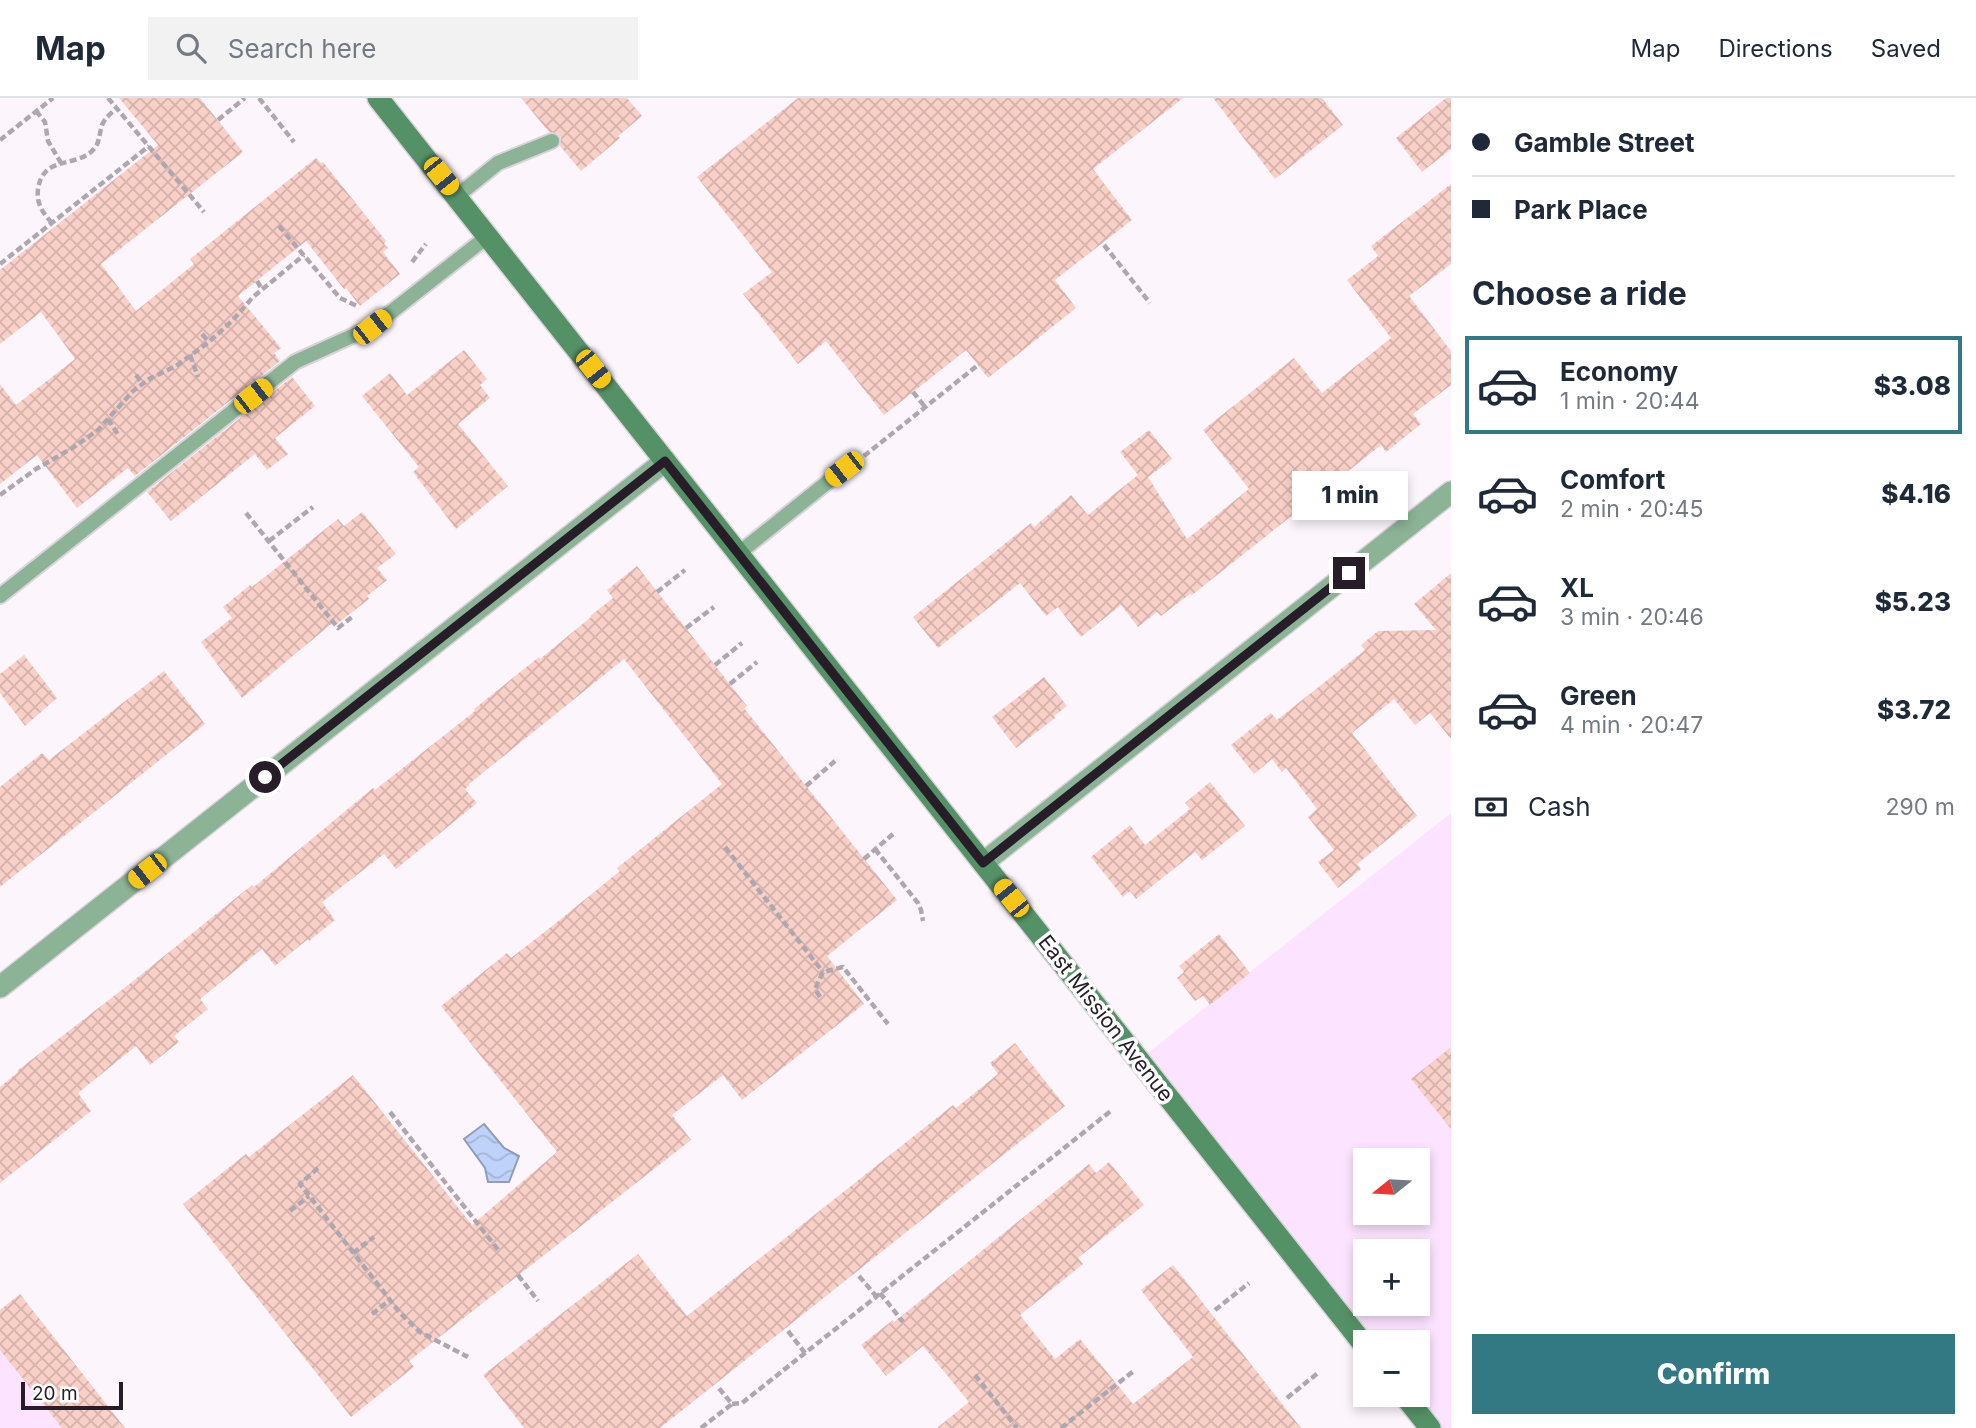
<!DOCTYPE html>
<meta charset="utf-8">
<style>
body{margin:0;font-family:Inter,sans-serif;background:#f2f2f3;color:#1f2937;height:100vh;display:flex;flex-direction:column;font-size:26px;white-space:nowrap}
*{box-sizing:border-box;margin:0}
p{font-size:23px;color:#747a83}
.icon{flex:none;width:38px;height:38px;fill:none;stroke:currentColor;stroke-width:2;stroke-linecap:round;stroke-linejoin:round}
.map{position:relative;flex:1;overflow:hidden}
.drawer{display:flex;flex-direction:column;background:#fff;width:525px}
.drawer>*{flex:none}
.top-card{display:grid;align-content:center;height:154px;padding:0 21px;background:#fff}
.needle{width:46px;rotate:252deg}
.buttons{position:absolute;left:1353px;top:1050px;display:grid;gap:14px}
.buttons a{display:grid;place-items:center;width:77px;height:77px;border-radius:0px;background:#fff;box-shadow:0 4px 10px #0003;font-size:35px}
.scale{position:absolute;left:21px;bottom:18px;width:102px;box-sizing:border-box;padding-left:7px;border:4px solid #271d28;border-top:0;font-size:19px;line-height:24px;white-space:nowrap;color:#271d28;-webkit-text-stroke:5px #fff;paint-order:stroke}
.end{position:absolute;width:32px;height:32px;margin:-16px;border:9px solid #271d28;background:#fff;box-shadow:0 0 0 4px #fff}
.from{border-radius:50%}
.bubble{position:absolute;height:49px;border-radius:0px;background:#fff;box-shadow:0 4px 10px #0003;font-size:23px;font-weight:800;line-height:49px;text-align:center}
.car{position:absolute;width:21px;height:42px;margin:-21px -10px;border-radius:9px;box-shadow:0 0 5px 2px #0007;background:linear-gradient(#f5c518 24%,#345 0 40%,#f5c518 0 76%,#345 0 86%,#f5c518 0)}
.top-card b{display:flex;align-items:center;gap:24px;height:66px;font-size:26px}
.top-card b+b{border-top:2px solid #e0e1e3}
.top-card i{width:18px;height:18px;background:#1f2937}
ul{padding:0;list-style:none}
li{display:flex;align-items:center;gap:21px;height:98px;margin:0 14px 10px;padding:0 7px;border:4px solid transparent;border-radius:0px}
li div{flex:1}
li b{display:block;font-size:26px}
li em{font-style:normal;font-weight:800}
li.selected{border-color:#327984}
li>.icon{width:63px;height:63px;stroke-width:1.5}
h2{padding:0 21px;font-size:32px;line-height:84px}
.pay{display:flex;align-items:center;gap:18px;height:77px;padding:0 21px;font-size:26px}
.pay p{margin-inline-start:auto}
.primary-button{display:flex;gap:14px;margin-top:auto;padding:14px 21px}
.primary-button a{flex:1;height:80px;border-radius:0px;background:#327984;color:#fff;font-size:28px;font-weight:800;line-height:80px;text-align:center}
header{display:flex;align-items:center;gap:42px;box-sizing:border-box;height:98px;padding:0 35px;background:#fff;border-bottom:2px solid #e0e1e3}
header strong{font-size:33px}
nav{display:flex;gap:38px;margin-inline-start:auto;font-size:24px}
.search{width:490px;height:63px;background:#f2f2f3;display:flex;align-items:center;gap:18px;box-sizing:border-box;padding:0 24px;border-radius:0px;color:#747a83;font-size:26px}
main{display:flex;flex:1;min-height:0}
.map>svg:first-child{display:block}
.built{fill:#fce3ff;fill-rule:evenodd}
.water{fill:url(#water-waves);stroke:#919cbb;stroke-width:2}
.building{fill:url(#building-cross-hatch)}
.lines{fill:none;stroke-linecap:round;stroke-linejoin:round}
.lane-casing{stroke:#dad3da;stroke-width:18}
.street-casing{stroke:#dad3da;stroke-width:24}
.secondary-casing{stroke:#dad3da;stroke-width:24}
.path{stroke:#afa7af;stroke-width:4.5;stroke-dasharray:7 3.5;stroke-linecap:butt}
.lane{stroke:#8cb396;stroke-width:14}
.street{stroke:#8cb396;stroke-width:21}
.secondary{stroke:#559166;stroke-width:21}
.route{stroke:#271d28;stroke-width:9}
.labels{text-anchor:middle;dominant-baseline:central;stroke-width:7;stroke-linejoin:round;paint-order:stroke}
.street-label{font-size:21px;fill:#271d28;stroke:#fff}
</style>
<header>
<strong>Map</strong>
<div class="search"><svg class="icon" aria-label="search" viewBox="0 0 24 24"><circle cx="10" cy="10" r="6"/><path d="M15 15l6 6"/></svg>Search here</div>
<nav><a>Map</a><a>Directions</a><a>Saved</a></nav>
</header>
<main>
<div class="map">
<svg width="1451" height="1330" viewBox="0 0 1451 1330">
<defs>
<pattern id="water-waves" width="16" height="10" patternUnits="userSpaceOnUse" patternTransform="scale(1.75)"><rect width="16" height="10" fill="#bfd3fa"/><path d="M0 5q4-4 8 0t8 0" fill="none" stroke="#a4b5d6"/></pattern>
<pattern id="building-cross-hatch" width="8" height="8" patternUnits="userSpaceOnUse" patternTransform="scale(1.75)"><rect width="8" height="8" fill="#f9d0c8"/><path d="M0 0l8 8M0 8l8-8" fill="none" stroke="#d5b2ac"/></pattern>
</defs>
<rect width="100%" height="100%" fill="#fcf6fc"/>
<!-- built -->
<g class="built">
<path d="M1451 715V1330H1430L1404 1297H1418V1244H1365L1139 962ZM1365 1062H1418V1115H1365ZM1365 1153H1418V1206H1365Z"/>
<polygon points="17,1199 120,1330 0,1330 0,1212"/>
</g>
<!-- water -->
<polygon class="water" points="484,1026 504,1050 519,1058 509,1084 488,1084 485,1070 464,1041"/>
<!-- building -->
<g class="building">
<polygon points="119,0 200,0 243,54 101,166 136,213 194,166 190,161 316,60 321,65 323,64 386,143 384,146 388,150 383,154 400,176 360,208 346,190 344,191 306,143 238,198 281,250 274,255 280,263 135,378 128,370 77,410 37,357 0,386 0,286 16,307 75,261 41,214 0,246 0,172 158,47"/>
<polygon points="521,0 627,0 642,18 618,38 620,40 581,73 560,48 561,40 558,36 549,34"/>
<polygon points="798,0 1183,0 1093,71 1132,122 1055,182 1076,210 988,280 966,252 884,317 826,243 798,266 743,196 772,174 697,79"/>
<polygon points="1213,0 1322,0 1343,27 1275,81"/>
<polygon points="1446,0 1451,0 1451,51 1422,74 1396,40"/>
<polygon points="1451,86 1451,166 1409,198 1451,253 1451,287 1413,316 1421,326 1386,354 1381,347 1192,497 1190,496 1161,518 1157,514 1138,529 1121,507 1081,539 1058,509 1046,518 1020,485 938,550 913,519 1031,425 1034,429 1071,397 1088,417 1138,377 1120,354 1149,332 1172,361 1148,379 1187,441 1249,391 1203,332 1294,260 1322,295 1391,240 1347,182 1378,158 1371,148"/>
<polygon points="464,252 487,281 480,287 490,300 458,326 508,388 456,431 413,374 419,369 362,298 390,275 407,297"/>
<polygon points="292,279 315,308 275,340 288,356 267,372 255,356 171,423 147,394"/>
<polygon points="362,414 396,456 377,470 387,482 367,498 369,501 337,526 335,523 242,600 201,544 232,520 223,509 250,487 252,489 338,421 344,428"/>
<polygon points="637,468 747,608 744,610 897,802 827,858 864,906 742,1002 723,977 672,1017 691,1042 409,1263 414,1269 351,1319 183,1106 246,1056 249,1059 353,977 472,1127 557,1054 441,908 507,855 511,860 551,829 620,773 617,770 722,686 624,561 469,686 470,687 465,691 477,705 396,771 384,756 322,804 335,822 309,843 308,841 275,868 262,851 200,901 208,911 174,938 179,944 150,967 136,948 78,995 91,1013 0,1085 0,989 18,974 17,973 132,884 252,787 254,789 373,690 375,692 475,613 474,611 539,559 540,561 591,519 590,518 613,500 607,492"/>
<polygon points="1451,475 1451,641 1430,615 1415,627 1394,601 1352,635 1417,718 1357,766 1361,771 1338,790 1318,764 1334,752 1308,719 1317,711 1286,670 1282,674 1272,661 1254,676 1231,647 1271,615 1277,622 1365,552 1361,547 1378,533 1436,532 1414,506"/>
<polygon points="24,557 57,600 25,628 0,595 0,576"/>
<polygon points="164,573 205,626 0,789 0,689 42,655 49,662"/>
<polygon points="1044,579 1067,608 1054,618 1055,620 1016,650 992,619"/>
<polygon points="1210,684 1245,728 1202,762 1195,754 1136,801 1130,793 1123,799 1091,759 1130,727 1145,747 1190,711 1185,705"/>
<polygon points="1219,836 1250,875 1210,907 1203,898 1195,903 1177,880 1184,874 1179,868"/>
<polygon points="1015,945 1065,1008 660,1330 524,1330 483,1277 638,1156 687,1218 953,1007 956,1010 998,976 990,965"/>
<polygon points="1451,949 1451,1031 1411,981"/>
<polygon points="1109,1064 1144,1107 1078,1160 1083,1166 1020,1217 1055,1261 1080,1241 1133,1306 1193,1259 1141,1192 1173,1167 1301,1330 937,1330 969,1304 923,1248 886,1278 861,1247 893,1222 894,1224 1089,1066 1096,1075"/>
<polygon points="20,1196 125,1330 62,1330 0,1252 0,1212"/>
</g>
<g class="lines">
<defs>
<g id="lane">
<polyline points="457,98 498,65 552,43"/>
<polyline points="739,455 844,371"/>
<polyline points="0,498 295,264 372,229 488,138"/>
</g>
<g id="street">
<polyline points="983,765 1451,394"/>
<polyline points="0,889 665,363"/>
</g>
<g id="secondary">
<polyline points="378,0 1365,1248"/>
<polyline points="1404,1297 1430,1330"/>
</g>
</defs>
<!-- lane casing -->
<use href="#lane" class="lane-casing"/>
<!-- street casing -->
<use href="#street" class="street-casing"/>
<!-- secondary casing -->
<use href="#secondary" class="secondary-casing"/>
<!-- path -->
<g class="path">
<polyline points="108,0 204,114"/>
<polyline points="259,0 294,44"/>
<polyline points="36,13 45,24 48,43 61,65"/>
<polyline points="218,22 245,0"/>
<polyline points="0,42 53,0"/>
<path d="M52 125C43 115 36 106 38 91 43 57 76 70 93 52 100 45 99 36 102 27 105 20 111 15 117 10"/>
<polyline points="279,128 340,200 357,208"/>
<polyline points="1104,147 1150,205"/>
<polyline points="412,164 426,146"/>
<polyline points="0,166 149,48"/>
<polyline points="257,183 262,191"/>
<polyline points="202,236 209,244"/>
<polyline points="190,257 198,279"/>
<polyline points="136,277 143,286"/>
<polyline points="913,294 925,309"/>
<polyline points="108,321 119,338"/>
<polyline points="864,358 978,267"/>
<polyline points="0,397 36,371 74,349 98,332 133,293 149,281 176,268 209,244 233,222 253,199 304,157"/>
<polyline points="246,415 338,530 352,519"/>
<polyline points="269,443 313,409"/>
<polyline points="657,494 685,472"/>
<polyline points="686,530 714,509"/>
<polyline points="715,567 742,545"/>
<polyline points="730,586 757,564"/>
<polyline points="806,688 835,663"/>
<polyline points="725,749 823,874"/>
<polyline points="875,751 918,805 921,812 923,823"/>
<polyline points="864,761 893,736"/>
<polyline points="820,899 815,891 823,874 843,869 888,926"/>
<polyline points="390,1014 499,1153"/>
<polyline points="318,1070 300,1086 400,1215 420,1234 468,1259"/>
<polyline points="290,1113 309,1098"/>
<polyline points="353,1155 374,1139"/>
<polyline points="518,1177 538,1203"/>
<polyline points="859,1178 876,1198"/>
<polyline points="880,1195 903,1224"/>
<polyline points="1215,1212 1249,1185"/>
<polyline points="372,1216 390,1202"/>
<polyline points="788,1233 805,1255"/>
<polyline points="975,1277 1017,1330"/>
<polyline points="1287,1300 1319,1274"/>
<polyline points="732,1306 742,1305 1112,1012"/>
<polyline points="701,1330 732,1306 718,1289"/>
<polyline points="1061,1330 1135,1272"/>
</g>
<!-- lane -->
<use href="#lane" class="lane"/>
<!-- street -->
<use href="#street" class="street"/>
<!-- secondary -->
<use href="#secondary" class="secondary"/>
</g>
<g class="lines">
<!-- route -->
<polyline class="route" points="265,679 665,363 983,765 1349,475"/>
</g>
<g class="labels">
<!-- street labels -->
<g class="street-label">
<text transform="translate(1106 920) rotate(52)">East Mission Avenue</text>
</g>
</g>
</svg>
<div class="buttons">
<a><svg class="needle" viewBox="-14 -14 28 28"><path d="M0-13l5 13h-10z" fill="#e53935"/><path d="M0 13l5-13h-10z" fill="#747a83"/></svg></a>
<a>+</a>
<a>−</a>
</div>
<div class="scale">20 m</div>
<i class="end from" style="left:265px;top:679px"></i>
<i class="end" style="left:1349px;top:475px"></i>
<div class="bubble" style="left:1292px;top:373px;width:116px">1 min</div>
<i class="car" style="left:441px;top:78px;rotate:141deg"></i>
<i class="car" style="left:372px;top:229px;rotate:52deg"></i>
<i class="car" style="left:593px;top:271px;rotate:142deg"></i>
<i class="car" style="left:253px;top:298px;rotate:52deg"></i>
<i class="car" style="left:844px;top:371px;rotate:232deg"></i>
<i class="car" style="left:147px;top:773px;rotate:232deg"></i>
<i class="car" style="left:1011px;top:800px;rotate:321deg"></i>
</div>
<section class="drawer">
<div class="top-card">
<b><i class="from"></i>Gamble Street</b>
<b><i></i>Park Place</b>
</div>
<h2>Choose a ride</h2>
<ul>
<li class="selected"><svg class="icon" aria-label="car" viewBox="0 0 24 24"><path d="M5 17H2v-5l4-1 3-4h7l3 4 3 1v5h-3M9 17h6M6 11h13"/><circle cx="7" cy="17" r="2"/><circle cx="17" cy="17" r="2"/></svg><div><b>Economy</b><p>1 min · 20:44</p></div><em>$3.08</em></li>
<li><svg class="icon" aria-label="car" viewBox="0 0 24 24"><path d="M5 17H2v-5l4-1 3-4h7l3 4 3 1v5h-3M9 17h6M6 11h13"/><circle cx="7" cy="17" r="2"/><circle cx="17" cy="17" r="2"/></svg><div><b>Comfort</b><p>2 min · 20:45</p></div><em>$4.16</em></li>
<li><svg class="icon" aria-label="car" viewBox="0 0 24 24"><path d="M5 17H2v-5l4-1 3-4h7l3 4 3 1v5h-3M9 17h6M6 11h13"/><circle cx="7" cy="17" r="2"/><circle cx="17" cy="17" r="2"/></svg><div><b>XL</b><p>3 min · 20:46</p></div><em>$5.23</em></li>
<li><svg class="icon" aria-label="car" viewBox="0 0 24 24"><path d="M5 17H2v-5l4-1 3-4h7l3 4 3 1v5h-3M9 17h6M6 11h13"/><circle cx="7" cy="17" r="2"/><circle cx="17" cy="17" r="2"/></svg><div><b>Green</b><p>4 min · 20:47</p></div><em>$3.72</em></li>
</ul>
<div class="pay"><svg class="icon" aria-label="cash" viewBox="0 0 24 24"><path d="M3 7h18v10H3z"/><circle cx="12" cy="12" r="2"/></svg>Cash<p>290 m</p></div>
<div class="primary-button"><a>Confirm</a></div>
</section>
</main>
